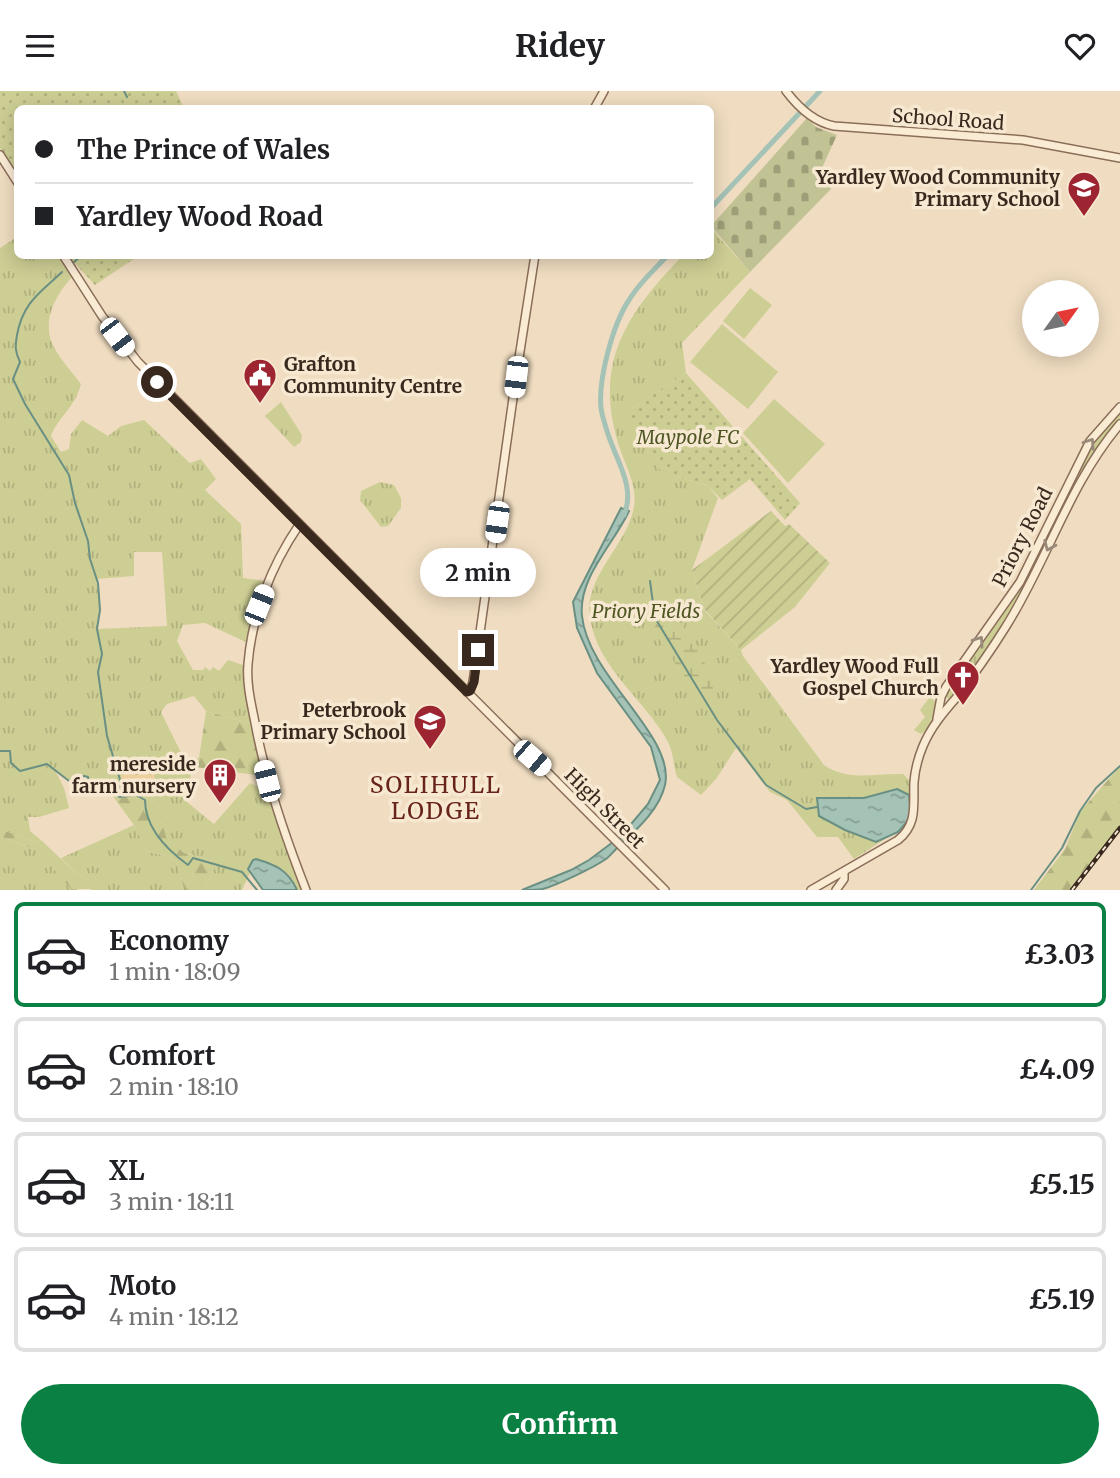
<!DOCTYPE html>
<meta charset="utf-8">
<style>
body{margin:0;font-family:Merriweather,serif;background:#f2f2f2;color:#202124;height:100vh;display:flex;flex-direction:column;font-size:26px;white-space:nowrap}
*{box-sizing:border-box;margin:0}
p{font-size:23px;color:#757577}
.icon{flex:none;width:38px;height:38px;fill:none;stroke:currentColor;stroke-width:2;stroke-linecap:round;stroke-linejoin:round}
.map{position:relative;height:799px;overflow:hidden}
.details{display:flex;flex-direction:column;background:#fff;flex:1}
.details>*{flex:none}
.banner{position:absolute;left:14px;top:14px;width:700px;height:154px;border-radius:10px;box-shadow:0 4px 18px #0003;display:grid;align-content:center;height:154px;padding:0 21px;background:#fff}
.needle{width:46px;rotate:57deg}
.tools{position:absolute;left:1022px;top:189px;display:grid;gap:14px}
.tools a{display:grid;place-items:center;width:77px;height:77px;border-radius:50%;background:#fff;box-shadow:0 4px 18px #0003;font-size:35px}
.end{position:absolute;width:32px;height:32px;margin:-16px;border:9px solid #39281d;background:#fff;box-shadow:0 0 0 4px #fff}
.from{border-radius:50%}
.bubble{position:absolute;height:49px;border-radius:24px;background:#fff;box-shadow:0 4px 18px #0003;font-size:23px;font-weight:700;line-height:49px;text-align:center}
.car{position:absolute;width:21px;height:42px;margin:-21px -10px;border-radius:9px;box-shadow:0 0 5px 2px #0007;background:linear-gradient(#fff 24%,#345 0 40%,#fff 0 76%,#345 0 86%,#fff 0)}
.banner b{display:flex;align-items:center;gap:24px;height:66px;font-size:26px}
.banner b+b{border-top:2px solid #e0e0e0}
.banner i{width:18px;height:18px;background:#202124}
ul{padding:12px 0 0;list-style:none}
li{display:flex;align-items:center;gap:21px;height:105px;margin:0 14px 10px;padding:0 7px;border:4px solid #e0e0e0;border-radius:10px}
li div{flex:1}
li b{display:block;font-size:26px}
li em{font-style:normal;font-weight:700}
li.on{border-color:#0b8043}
li>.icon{width:63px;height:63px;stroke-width:1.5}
.action{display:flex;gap:14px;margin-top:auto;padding:14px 21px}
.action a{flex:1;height:80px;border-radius:42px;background:#0b8043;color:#fff;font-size:28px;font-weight:700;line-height:80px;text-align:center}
header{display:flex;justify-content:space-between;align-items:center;height:91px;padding:0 21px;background:#fff;font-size:32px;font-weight:700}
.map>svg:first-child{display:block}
.grass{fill:url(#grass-tufts);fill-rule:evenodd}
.forest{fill:url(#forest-firs)}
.wetland{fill:url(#wetland-marsh)}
.sand{fill:url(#sand-dots)}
.cemetery{fill:url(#cemetery-stones)}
.park{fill:url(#park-dots)}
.garden{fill:url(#garden-furrows)}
.pitch{fill:#cdce94}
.water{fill:url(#water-ripples);stroke:#6a9083;stroke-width:2}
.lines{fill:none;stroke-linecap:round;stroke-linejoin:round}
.stream{stroke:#6a9083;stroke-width:2}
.canal{stroke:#a4c2b6;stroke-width:5}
.tertiary-casing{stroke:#8a6e58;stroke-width:10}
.tertiary{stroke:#faebd5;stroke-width:7}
.rail-casing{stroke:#39281d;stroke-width:4.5}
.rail{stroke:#f7e8d1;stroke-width:2;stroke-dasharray:5;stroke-linecap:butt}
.oneway{stroke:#9a8a79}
.route{stroke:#39281d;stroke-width:9}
.labels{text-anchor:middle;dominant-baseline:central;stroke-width:7;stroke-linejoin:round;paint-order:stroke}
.street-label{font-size:19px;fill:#39281d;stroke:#f7e8d1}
.poi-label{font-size:19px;font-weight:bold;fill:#39281d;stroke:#f7e8d1;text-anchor:end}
.park-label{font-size:19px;font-style:italic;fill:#4e5622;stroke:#f7e8d1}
.quarter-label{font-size:23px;letter-spacing:2px;fill:#68231a;stroke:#f7e8d1}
</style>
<header><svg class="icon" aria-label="menu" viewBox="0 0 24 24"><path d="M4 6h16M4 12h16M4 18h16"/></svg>Ridey<svg class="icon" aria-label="heart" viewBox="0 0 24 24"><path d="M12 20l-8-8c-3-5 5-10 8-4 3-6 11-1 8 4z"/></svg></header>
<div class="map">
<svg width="1120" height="799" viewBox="0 0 1120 799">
<defs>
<pattern id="grass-tufts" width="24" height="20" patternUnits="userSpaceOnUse" patternTransform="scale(1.75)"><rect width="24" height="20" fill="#cdce94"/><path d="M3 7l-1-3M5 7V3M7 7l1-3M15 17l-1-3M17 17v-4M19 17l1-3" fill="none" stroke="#b1b17f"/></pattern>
<pattern id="forest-firs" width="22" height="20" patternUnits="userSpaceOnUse" patternTransform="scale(1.75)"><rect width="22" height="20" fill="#cdce94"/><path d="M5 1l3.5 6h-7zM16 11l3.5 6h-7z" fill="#b1b17f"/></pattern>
<pattern id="wetland-marsh" width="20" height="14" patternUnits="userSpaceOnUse" patternTransform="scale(1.75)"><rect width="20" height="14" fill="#cdce94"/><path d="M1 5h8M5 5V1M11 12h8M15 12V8" fill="none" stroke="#b1b17f"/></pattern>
<pattern id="sand-dots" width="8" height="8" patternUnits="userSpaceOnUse" patternTransform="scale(1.75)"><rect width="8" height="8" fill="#edd09d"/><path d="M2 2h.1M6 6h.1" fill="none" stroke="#ccb387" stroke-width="1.8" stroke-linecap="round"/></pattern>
<pattern id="cemetery-stones" width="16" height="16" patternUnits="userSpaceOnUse" patternTransform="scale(1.75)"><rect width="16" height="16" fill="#c2c394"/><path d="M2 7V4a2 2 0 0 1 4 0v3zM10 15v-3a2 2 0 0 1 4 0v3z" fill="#9f9e78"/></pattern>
<pattern id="park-dots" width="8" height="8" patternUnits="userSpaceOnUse" patternTransform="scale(1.75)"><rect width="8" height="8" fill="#cdce94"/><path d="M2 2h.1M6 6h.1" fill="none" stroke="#b1b17f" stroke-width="1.8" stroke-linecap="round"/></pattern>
<pattern id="garden-furrows" width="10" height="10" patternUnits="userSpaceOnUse" patternTransform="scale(1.75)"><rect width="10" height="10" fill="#cdce94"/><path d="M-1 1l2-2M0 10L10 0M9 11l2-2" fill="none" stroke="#b1b17f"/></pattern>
<pattern id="water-ripples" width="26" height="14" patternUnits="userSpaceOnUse" patternTransform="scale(1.75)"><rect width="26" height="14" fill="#a4c2b6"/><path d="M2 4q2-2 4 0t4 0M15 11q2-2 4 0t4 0" fill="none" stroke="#879e93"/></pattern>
</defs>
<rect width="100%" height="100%" fill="#f0ddc1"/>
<!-- grass -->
<g class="grass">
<path d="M711 137 750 181 682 252 686 282 628 320 677 386 708 395 718 407 692 479 704 519 741 559 743 565 824 674C849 691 874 682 903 683L911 691 913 724 905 735 854 768 838 746H817L787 709 770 701 736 657 716 688 701 704 677 686C673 675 674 663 668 651 645 608 597 578 590 526 584 488 622 458 632 424 640 400 628 381 620 358 592 273 625 225 682 165L710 164Z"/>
<path d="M17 146 18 164 59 165 73 185C57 202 42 228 52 252 58 266 72 281 81 293 75 317 58 326 51 345L61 361 69 358 71 343 82 329 108 345 121 335 144 329 190 372 201 368 216 388 205 399 241 433 243 487 264 490 254 512 248 552 205 532 183 534 177 550 193 579H203L205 576 210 580 213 576 219 580 228 569 243 574 252 633 206 620 194 605 167 613 161 621 191 682 187 711 214 733 250 692 265 699 303 799H297C286 776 282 778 260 769L248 778 250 782 242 799H205L217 771 184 762 165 746 158 712 136 704 119 706 115 702 112 704 89 695 88 686 84 685 69 690 55 679 64 697 69 717 39 726H28L30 740 41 749 38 752 0 738V157ZM134 461H162L167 535 97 538 100 519 97 488 134 485Z"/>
<polygon points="281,311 302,344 301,351 294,356 265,325"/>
<polygon points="1120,319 1120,330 1058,429 1055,429 1093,351"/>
<polygon points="380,391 394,394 401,407 401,417 388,435 381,436 360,409 361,400"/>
<polygon points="1051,434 1055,435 1027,494 993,550 955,602 949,608 945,605 948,596 1010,510"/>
<path d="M930 606 937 612C935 625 933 636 921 643L914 639 925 626 920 619Z"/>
<path d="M134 734 148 761C180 767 177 767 184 799H91V790L76 782 61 767Z"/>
<polygon points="0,745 38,760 71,797 79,799 0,799"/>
</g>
<!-- forest -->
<g class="forest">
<polygon points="206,620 252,633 263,685 187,675 182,666 199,667"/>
<polygon points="1120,675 1120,734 1069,799 1034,799 1065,758 1080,721"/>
<path d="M116 702 119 706 136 704 158 712 166 746 184 762 217 771 205 799H184C177 767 180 767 148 761L134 734 112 704Z"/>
<polygon points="0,738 38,752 41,749 76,782 91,790 93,798 71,798 38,760 0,745"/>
</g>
<!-- wetland -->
<polygon class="wetland" points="675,522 711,583 714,608 706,614 699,608 653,539 660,527"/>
<!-- sand -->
<path class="sand" d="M121 678 152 680C157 686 155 693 148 698L126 697 122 693Z"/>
<!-- cemetery -->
<polygon class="cemetery" points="807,27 816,36 837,44 822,77 831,98 750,181 711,135"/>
<!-- park -->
<g class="park">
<polygon points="0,0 176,0 184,17 18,18 17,84 0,57"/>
<polygon points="68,165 138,165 95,194"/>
<polygon points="686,282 800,412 785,429 750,388 722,409 708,395 677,386 659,378 628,320"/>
</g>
<!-- garden -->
<polygon class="garden" points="771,420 785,435 789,433 830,472 795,516 741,559 704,518 692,479"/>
<!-- pitch -->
<g class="pitch">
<polygon points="750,197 772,214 744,248 723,230"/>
<polygon points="722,233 778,281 748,318 690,271"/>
<polygon points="774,308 825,353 788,392 743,342"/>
</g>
<!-- water -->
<g class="water">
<path d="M621 417 629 420C614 453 578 486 582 525 588 586 676 645 665 694 659 720 635 740 617 757 613 761 610 765 606 768 593 777 557 794 543 798 537 799 528 799 522 799L571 779 589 769 621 745 648 713 660 689 651 656 597 582 577 537 573 511Z"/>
<polygon points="897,698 909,704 911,726 898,741 876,751 845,739 819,725 817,707 864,707"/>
<path d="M256 768C276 774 288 779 297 799H263L248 778 253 769Z"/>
</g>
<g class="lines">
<!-- stream -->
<g class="stream">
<polyline points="124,0 127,6"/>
<polyline points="73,172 82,164"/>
<path d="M62 181C40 202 23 211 17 244 15 255 15 261 20 271L13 288 25 313 69 384 75 412 88 450 90 468 98 492 100 519 97 538 102 563 98 581 107 645 121 692 116 702"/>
<polyline points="650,490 655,527 717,629 766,694 806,718 817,716"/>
<path d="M0 660H10L11 672 20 680 47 673 69 690 84 685 88 686 89 695 112 704 116 702 119 706 136 704 145 709C145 736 166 758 188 774L193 767 242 781 257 799"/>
<polyline points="1031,799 1062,757 1080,720 1096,697 1120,675"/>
</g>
<!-- canal -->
<g class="canal">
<polyline points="710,118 820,0"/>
<path d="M624 424C636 396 616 369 608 343 605 334 602 325 601 317 598 288 613 233 629 209 639 192 654 179 668 164"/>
</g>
<defs>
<g id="tertiary">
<path d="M786 0C798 16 814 31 834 35L1023 49 1120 67"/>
<polyline points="594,18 604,0"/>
<polyline points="0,64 18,92"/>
<polyline points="63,164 102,225 138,271 665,799"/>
<path d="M299 434C271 475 252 524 248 573 246 596 253 619 257 642 268 696 286 748 306 799"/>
<polyline points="467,601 470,600 473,591 516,286 535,164"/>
<polyline points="937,628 941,606 946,596 1020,491 1090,350 1120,316"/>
<path d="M811 799 898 749C918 733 913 714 914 691 915 678 918 667 923 655 931 636 943 622 956 607 973 585 990 561 1005 537 1047 471 1069 393 1120 333"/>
<polyline points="836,799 844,788 844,781"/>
</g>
</defs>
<!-- tertiary casing -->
<use href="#tertiary" class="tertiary-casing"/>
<!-- tertiary -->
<use href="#tertiary" class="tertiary"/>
<defs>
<polyline id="rail" points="1072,799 1120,737"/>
</defs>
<!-- rail casing -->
<use href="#rail" class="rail-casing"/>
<!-- rail -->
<use href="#rail" class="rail"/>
</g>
<!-- one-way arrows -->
<defs><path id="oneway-chevron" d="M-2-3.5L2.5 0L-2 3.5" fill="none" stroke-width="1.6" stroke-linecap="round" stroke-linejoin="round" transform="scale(1.75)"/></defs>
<g class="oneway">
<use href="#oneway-chevron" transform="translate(1090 352) rotate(-56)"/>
<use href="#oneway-chevron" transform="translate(1049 455) rotate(113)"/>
<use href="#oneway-chevron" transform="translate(979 550) rotate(-55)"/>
</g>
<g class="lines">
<!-- route -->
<polyline class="route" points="157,291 467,601 470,600 474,591 478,559"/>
</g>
<!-- icons -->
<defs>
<symbol id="school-pin" viewBox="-11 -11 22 30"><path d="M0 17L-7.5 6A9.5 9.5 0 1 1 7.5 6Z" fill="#9c2531" stroke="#f7e8d1"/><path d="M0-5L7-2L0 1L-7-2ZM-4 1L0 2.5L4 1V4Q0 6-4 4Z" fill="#fff"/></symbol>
<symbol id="civic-pin" viewBox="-11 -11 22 30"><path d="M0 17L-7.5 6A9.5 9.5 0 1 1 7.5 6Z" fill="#9c2531" stroke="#f7e8d1"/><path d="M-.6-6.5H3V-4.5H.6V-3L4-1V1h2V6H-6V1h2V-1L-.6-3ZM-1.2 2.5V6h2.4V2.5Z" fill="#fff"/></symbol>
<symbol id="church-pin" viewBox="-11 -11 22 30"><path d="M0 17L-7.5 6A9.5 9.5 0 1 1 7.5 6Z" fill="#9c2531" stroke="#f7e8d1"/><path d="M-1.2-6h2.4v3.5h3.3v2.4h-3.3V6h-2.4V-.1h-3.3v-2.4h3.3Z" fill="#fff"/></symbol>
<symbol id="building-pin" viewBox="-11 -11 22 30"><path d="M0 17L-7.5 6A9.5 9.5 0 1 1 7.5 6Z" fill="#9c2531" stroke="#f7e8d1"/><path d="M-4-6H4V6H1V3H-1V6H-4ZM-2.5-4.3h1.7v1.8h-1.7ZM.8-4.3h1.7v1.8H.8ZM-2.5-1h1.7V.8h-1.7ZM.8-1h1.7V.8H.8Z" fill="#fff"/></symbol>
</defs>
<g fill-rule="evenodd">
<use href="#school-pin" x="1065" y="78" width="38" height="52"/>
<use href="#civic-pin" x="241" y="265" width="38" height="52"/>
<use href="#church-pin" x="944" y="567" width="38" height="52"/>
<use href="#school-pin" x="411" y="611" width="38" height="52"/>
<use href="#building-pin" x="201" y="665" width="38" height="52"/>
</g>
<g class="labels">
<!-- street labels -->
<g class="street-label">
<text transform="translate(948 28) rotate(4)">School Road</text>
<text transform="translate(1022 446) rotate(-63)">Priory Road</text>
<text transform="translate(605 717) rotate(45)">High Street</text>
</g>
<!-- poi labels -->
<g class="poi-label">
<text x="1060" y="86">Yardley Wood Community<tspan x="1060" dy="22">Primary School</tspan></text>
<text x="284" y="273" text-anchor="start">Grafton<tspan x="284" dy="22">Community Centre</tspan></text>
<text x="939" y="575">Yardley Wood Full<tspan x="939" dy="22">Gospel Church</tspan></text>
<text x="406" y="619">Peterbrook<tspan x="406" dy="22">Primary School</tspan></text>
<text x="196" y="673">mereside<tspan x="196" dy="22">farm nursery</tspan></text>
</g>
<!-- park labels -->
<g class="park-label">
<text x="688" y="346">Maypole FC</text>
<text x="646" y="520">Priory Fields</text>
</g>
<!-- quarter labels -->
<g class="quarter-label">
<text x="436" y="693">SOLIHULL<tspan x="436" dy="26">LODGE</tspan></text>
</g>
</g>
</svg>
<div class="tools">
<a><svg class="needle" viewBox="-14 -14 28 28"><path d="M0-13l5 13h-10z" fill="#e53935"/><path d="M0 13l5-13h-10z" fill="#757577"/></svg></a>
</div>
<i class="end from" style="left:157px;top:291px"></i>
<i class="end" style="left:478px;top:559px"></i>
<div class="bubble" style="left:420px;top:457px;width:116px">2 min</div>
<i class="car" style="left:117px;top:246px;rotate:143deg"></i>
<i class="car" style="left:516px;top:286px;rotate:187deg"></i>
<i class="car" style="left:497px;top:431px;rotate:188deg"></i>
<i class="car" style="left:259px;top:514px;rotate:22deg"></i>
<i class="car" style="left:532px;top:667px;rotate:131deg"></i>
<i class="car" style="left:267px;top:690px;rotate:346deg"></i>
<div class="banner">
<b><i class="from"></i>The Prince of Wales</b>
<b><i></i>Yardley Wood Road</b>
</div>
</div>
<section class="details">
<ul>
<li class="on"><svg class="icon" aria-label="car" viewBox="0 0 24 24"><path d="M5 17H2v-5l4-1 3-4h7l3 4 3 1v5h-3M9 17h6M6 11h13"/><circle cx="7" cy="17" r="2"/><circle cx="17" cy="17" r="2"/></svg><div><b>Economy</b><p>1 min · 18:09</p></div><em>£3.03</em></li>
<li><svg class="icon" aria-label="car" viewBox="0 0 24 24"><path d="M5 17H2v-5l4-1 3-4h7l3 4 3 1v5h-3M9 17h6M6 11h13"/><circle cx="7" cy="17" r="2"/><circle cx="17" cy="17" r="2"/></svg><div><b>Comfort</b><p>2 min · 18:10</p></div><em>£4.09</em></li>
<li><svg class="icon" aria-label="car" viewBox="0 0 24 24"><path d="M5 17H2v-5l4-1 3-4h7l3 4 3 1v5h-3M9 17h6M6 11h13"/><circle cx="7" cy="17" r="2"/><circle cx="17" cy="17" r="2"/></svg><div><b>XL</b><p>3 min · 18:11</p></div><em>£5.15</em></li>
<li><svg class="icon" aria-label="car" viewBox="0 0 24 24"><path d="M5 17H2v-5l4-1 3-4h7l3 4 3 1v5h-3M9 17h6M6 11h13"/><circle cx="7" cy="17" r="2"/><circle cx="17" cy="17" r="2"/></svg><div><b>Moto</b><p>4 min · 18:12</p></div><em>£5.19</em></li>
</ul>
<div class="action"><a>Confirm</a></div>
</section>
